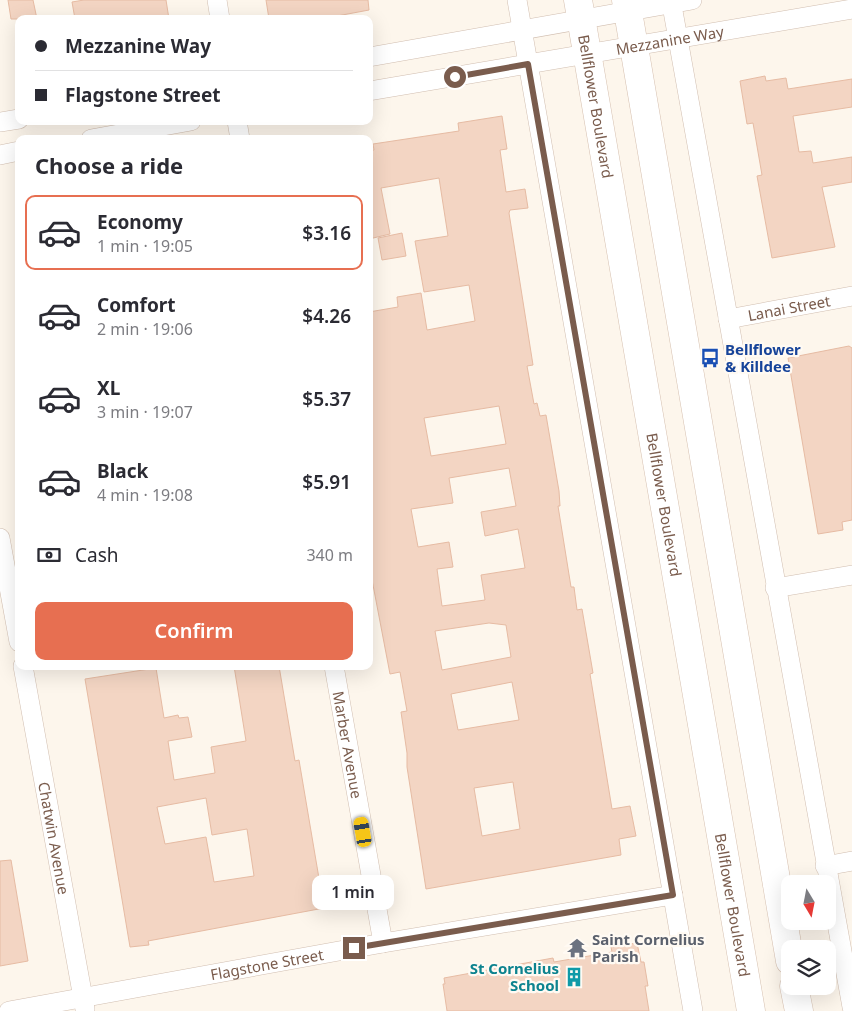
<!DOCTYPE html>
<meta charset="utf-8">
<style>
body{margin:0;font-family:"Noto Sans",sans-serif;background:#f2f2f3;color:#2b2b33;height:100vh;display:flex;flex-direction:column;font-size:19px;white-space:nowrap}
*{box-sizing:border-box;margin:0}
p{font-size:16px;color:#7c7c81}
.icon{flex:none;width:28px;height:28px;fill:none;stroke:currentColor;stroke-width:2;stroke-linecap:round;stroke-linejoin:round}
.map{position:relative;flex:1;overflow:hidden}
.details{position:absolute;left:15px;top:135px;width:358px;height:535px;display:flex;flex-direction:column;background:#fff;border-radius:10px;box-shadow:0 5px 20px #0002}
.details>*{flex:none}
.top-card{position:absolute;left:15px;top:15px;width:358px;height:110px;border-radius:10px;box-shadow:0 5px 20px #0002;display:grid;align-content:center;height:110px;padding:0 20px;background:#fff}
.needle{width:32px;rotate:170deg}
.controls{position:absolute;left:781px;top:875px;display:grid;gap:10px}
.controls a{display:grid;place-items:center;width:55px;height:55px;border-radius:10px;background:#fff;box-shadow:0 5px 20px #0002;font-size:25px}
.end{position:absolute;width:22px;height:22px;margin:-11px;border:6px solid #7a5c4d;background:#fff;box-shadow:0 0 0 2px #fff}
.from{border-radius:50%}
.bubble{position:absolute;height:35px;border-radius:10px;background:#fff;box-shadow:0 5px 20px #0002;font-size:16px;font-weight:600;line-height:35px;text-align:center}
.car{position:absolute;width:15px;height:30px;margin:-15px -8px;border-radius:6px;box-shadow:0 0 4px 1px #0007;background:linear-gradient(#f5c518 24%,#345 0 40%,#f5c518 0 76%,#345 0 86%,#f5c518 0)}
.top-card b{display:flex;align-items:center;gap:18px;height:48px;font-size:19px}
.top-card b+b{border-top:1px solid #e1e1e2}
.top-card i{width:12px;height:12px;background:#2b2b33}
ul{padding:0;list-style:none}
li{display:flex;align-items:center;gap:15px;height:75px;margin:0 10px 8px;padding:0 10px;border:2px solid transparent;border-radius:10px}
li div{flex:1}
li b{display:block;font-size:19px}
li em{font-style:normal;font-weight:600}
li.current{border-color:#e76f51}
li>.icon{width:45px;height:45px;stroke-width:1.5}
h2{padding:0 20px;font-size:22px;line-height:60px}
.pay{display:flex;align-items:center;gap:12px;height:55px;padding:0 20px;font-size:19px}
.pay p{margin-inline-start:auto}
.button{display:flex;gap:10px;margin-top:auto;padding:10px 20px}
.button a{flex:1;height:58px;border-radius:10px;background:#e76f51;color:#fff;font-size:20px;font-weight:600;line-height:58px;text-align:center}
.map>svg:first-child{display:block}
.building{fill:#f3d5c3;stroke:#e6bba3;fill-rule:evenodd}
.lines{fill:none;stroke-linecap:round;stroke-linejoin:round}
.minor-casing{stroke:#d1beb0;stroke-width:20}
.secondary-casing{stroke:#d6c0b0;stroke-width:29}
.minor{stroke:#fff;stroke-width:19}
.secondary{stroke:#fff;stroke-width:28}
.route{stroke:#7a5c4d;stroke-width:6}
.labels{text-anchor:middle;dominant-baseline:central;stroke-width:4.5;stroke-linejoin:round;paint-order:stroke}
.street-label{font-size:15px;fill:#7a5c4d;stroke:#fffaf3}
.transit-label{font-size:15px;font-weight:bold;fill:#164399;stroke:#fffaf3;text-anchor:start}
.worship-label{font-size:15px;font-weight:bold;fill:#5b616d;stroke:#fffaf3;text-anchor:start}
.culture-label{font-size:15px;font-weight:bold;fill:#0d838f;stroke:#fffaf3;text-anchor:end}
</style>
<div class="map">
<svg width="852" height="1011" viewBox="0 0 852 1011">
<rect width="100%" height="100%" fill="#fdf6ec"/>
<!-- building -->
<g class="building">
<polygon points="8,0 33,0 37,19 11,19"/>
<polygon points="84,0 166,0 169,19 75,19 72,2"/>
<polygon points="266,0 368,0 369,10 321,19 269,19"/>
<polygon points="765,76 766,81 786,78 788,89 852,79 852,107 793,116 799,152 811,151 813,163 852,157 852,182 822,187 835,247 772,258 757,176 762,175 753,123 747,124 740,81"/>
<path d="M502 116 507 149 500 150 506 192 525 189 528 208 510 210 509 213 533 365 527 366 534 404 537 403 540 416 546 415 559 491 560 506H558L571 587H574L577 610 582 609 593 673 590 674 612 809 630 806 636 836 619 839 621 855 426 889 407 767V753L401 712 407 711 400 672 390 674 369 564V312L398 307 397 297 421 293 427 330 475 321 469 285 424 292 415 241 448 236 439 178 381 188 390 234 369 239V151L374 150 373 144 459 131 458 123ZM499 406 506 444 431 456 424 418ZM509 468 516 506 481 512 485 536 518 529 525 568 481 575 485 600 442 606 437 569 453 567 449 542 418 547 411 509 453 503 449 478ZM489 623 506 625 511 657 442 670 435 631ZM512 682 519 720 458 730 451 694ZM513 782 520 829 482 836 474 788Z"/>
<polygon points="402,233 406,256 382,260 378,238"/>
<polygon points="849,346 852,348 852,520 842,522 843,530 818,534 788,358"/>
<path d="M234 666H279L295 761 299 760 324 908 148 941 149 945 130 947 85 679 156 668 164 718 178 715 179 718 188 717 192 737 168 741 174 780 215 773 211 747 246 741ZM206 798 212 835 247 829 254 876 214 882 206 837 165 844 157 807Z"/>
<polygon points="11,860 28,961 0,966 0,861"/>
<polygon points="637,943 641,962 644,962 648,986 645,986 649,1011 447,1011 443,984 445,984 444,978 553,958 554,962 612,952 611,947"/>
</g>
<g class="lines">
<defs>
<g id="minor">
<polyline points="217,0 220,19"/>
<polyline points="517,0 693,1011"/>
<polyline points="671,0 852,1007"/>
<polyline points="369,57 692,0"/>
<path id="s1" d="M369 91 852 9"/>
<polyline points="237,121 240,139"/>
<polyline points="0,122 19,119"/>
<polyline points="91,139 191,121"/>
<polyline points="0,155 19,151"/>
<path id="s2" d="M728 319 852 296"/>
<polyline points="0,538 19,642"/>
<polyline points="775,588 852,575"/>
<path id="s3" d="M23 666 85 1009"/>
<path id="s4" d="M334 666 383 943"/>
<polyline points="825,866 852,861"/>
<path id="s5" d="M9 1011 383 943 673 895"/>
</g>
<g id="secondary">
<path id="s6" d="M578 0 751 1011"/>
<polyline points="626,0 790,961"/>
<polyline points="794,986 799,1011"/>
</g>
</defs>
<!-- minor casing -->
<use href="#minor" class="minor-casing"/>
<!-- secondary casing -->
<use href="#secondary" class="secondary-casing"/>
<!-- minor -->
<use href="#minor" class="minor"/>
<!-- secondary -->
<use href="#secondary" class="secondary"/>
</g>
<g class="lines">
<!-- route -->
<polyline class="route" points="354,948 673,895 528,64 455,77"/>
</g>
<!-- icons -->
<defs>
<symbol id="bus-bare" viewBox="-9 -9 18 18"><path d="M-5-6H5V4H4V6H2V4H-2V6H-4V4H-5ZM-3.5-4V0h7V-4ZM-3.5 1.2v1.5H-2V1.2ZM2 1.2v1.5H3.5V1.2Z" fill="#1a4fb4" stroke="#fffaf3" stroke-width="2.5" paint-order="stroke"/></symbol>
<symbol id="temple-bare" viewBox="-9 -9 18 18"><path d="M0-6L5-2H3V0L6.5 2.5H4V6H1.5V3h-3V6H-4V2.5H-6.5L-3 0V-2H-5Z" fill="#6b7280" stroke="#fffaf3" stroke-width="2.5" paint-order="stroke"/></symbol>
<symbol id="building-bare" viewBox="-9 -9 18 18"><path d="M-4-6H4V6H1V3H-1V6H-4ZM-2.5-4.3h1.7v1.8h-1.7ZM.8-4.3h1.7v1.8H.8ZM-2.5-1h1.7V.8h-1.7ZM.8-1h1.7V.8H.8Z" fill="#0f9aa8" stroke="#fffaf3" stroke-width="2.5" paint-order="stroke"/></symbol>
</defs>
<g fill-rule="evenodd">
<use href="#bus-bare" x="696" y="344" width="28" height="28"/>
<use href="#temple-bare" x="563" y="934" width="28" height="28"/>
<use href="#building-bare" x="560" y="963" width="28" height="28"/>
</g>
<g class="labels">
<!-- street labels -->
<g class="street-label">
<text stroke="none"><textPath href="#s1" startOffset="305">Mezzanine Way</textPath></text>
<text stroke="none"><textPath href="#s6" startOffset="108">Bellflower Boulevard</textPath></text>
<text stroke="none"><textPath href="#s2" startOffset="62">Lanai Street</textPath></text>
<text stroke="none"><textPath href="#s6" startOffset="512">Bellflower Boulevard</textPath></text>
<text stroke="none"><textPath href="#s4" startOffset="80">Marber Avenue</textPath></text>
<text stroke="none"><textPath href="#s3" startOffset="175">Chatwin Avenue</textPath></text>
<text stroke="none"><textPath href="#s6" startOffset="918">Bellflower Boulevard</textPath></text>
<text stroke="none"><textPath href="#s5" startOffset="262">Flagstone Street</textPath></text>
</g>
<!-- transit labels -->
<g class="transit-label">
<text x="725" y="349">Bellflower<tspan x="725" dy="17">&amp; Killdee</tspan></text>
</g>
<!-- worship labels -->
<g class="worship-label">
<text x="592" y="939">Saint Cornelius<tspan x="592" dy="17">Parish</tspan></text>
</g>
<!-- culture labels -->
<g class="culture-label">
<text x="559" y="968">St Cornelius<tspan x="559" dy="17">School</tspan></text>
</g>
</g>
</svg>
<div class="controls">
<a><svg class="needle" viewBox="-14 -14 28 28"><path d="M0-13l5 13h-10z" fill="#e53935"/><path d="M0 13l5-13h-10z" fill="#7c7c81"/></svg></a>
<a><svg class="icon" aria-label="layers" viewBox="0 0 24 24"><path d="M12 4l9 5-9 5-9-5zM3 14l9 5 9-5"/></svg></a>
</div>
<i class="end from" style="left:455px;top:77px"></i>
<i class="end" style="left:354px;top:948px"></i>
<div class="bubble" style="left:312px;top:875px;width:82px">1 min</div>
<i class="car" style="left:363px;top:832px;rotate:350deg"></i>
<div class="top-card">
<b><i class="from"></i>Mezzanine Way</b>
<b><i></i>Flagstone Street</b>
</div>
<section class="details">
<h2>Choose a ride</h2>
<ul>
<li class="current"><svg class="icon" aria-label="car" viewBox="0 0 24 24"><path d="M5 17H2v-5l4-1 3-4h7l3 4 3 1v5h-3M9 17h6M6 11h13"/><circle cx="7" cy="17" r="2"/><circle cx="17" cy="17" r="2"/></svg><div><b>Economy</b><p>1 min · 19:05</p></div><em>$3.16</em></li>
<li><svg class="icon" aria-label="car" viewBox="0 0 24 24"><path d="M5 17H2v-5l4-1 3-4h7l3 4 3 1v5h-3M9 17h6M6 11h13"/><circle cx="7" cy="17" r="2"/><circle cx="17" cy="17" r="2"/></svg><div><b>Comfort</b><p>2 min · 19:06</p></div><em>$4.26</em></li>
<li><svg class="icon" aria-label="car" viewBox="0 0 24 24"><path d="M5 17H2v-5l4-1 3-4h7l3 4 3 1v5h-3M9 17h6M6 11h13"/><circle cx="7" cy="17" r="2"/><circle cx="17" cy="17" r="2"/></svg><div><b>XL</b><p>3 min · 19:07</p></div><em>$5.37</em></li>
<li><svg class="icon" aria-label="car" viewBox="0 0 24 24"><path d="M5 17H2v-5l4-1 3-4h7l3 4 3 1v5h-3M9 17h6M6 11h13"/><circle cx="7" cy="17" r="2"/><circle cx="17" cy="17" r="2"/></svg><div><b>Black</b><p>4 min · 19:08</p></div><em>$5.91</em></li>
</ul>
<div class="pay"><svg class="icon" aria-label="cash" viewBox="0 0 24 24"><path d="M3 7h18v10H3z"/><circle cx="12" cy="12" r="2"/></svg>Cash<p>340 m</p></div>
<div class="button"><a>Confirm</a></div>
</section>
</div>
